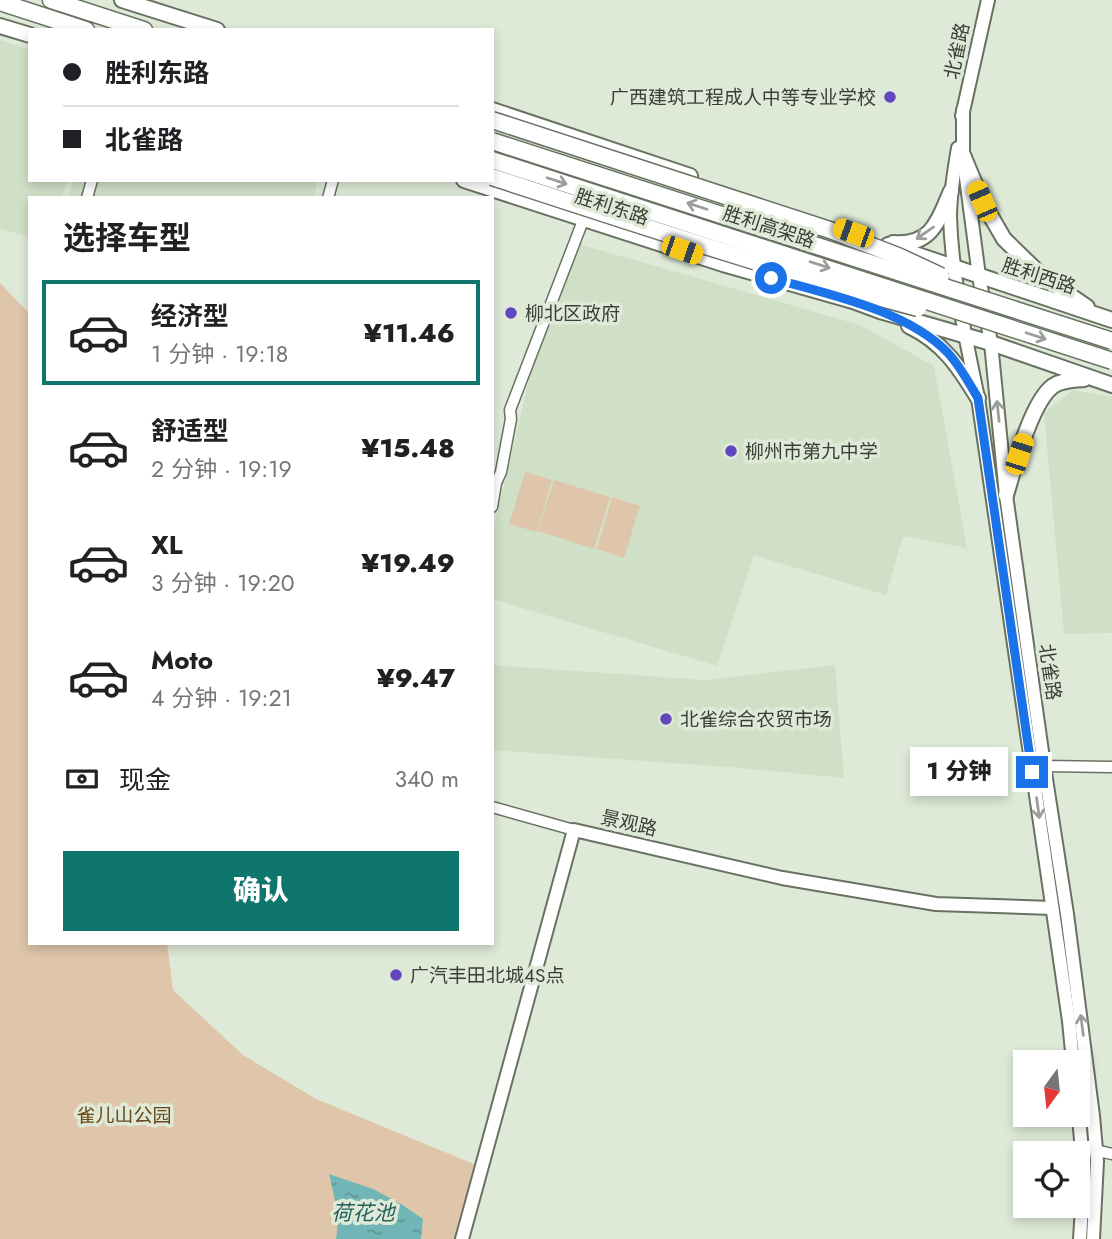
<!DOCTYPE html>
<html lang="zh">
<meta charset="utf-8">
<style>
body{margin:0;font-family:Jost,"Noto Sans SC",sans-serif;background:#f6f6f6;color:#202124;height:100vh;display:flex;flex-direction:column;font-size:26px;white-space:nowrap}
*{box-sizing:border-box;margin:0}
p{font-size:23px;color:#757577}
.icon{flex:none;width:38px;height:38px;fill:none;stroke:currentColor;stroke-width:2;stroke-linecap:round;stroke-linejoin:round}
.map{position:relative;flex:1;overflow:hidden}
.details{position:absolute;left:28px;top:196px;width:466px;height:749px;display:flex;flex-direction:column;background:#fff;border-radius:0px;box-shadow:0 4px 10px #0003}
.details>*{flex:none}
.hud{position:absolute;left:28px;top:28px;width:466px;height:154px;border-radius:0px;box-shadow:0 4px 10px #0003;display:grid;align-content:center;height:154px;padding:0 35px;background:#fff}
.needle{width:46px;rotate:195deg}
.controls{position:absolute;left:1013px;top:1050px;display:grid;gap:14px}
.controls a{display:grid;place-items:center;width:77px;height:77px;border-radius:0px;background:#fff;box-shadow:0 4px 10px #0003;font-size:35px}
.end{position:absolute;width:32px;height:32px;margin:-16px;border:9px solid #1a73e8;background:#fff;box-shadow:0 0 0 4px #fff}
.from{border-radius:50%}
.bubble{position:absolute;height:49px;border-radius:0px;background:#fff;box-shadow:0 4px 10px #0003;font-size:23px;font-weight:800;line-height:49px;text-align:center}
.car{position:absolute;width:21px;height:42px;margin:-21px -10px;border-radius:9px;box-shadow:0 0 5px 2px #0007;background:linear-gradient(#f5c518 24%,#345 0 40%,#f5c518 0 76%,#345 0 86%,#f5c518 0)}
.hud b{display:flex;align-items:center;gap:24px;height:66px;font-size:26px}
.hud b+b{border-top:2px solid #e0e0e0}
.hud i{width:18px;height:18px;background:#202124}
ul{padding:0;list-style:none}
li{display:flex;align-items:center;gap:21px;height:105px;margin:0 14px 10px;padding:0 21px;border:4px solid transparent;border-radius:0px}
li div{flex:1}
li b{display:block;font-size:26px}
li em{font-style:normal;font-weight:800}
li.selected{border-color:#0f766e}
li>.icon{width:63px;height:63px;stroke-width:1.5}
h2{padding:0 35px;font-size:32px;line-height:84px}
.pay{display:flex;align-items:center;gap:18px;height:77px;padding:0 35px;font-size:26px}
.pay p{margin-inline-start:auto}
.cta{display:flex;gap:14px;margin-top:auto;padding:14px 35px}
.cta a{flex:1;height:80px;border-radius:0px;background:#0f766e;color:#fff;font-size:28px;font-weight:800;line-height:80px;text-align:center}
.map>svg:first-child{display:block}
.built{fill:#d0e0c7}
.green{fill:#dfc6aa}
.water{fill:url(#water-ripples)}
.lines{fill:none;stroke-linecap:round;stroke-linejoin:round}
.minor-casing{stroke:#687262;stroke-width:13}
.tertiary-casing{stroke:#687262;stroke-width:16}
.secondary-casing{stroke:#687262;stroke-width:18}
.primary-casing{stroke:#687262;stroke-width:19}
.minor{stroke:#fff;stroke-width:10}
.tertiary{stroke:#fff;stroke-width:12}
.secondary{stroke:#fff;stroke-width:14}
.primary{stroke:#fff;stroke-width:16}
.primary-bridge-casing{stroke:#687262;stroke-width:19;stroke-linecap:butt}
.primary-bridge{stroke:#fff;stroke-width:16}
.oneway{stroke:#9c9e9b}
.route{stroke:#1a73e8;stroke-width:9}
.poi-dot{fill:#6146be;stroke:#deead7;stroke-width:2.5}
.labels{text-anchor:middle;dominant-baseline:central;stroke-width:7;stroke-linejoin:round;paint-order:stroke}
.street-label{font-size:19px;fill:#3a3e37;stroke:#deead7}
.poi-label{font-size:19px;fill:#3a3e37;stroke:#deead7;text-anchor:start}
.park-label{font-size:19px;fill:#6a4715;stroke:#deead7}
.water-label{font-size:21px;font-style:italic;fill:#255f5f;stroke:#deead7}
</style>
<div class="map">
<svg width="1112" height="1239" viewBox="0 0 1112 1239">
<defs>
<pattern id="water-ripples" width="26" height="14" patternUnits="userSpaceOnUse" patternTransform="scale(1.75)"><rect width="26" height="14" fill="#71b6b6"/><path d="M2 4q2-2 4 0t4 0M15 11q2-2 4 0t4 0" fill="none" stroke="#5e9595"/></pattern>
</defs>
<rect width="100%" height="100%" fill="#deead7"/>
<!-- built -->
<g class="built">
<polygon points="0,40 30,50 30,180 67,180 62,198 30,198 30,237 0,229"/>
<polygon points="73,180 318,180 314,198 68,198"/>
<polygon points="579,244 860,325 934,366 967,548 903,536 886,595 754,555 717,666 492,599 492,536 536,350"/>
<polygon points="1073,390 1112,397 1112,633 1064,634 1044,413"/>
<polygon points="492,665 705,680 835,665 844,778 740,768 492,750"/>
</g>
<!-- green -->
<g class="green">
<polygon points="0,283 30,314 30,943 167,943 173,990 243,1055 316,1099 481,1167 462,1239 0,1239"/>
<polygon points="525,472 552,480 537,532 509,524"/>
<polygon points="554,480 610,497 594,549 538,531"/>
<polygon points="612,497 640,506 624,558 597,549"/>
</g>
<!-- water -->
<path class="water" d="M329 1174 373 1189 401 1204 423 1219 421 1239H336C340 1217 334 1195 329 1174Z"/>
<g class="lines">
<defs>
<g id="minor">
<polyline points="87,198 92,180"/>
<polyline points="328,198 333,180"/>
<polyline points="492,507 496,483 501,472 511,419 510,410 584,218"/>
<polyline points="1044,766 1112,767"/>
<polyline points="492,807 574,830"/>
<polyline points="1081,1147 1112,1154"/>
</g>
<g id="tertiary">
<polyline points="963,110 963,155 979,276 991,343 1006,495 1044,766 1067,914 1093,1116 1097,1161 1093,1239"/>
<polyline points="962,116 988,0"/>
<path d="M958 148C954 171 950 194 950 217 952 278 966 339 978 398L1069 1021 1073 1062"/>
<polyline points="1078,1106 1084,1174 1080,1239"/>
<polyline points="462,1239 574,830 782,878 936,904 1052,908"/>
</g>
<g id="secondary">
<polyline points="122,0 217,30"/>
<polyline points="0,26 30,35"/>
<polyline points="492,110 690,176"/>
<polyline points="963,155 982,201 1004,239 1043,277 1087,307"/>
<polyline points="464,180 723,264 853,301 880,311 991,343 1112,385"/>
<path d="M893 243C932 246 938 221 951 191"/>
<polyline points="888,245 1112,320"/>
<path d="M909 326C943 342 959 367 978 398"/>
<path d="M1006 495C1014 469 1031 402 1053 386 1062 380 1073 380 1084 379"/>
</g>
<g id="primary">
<polyline points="51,0 144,30"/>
<polyline points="0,2 86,30"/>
</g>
</defs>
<!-- minor casing -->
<use href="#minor" class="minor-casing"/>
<!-- tertiary casing -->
<use href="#tertiary" class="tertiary-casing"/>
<!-- secondary casing -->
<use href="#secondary" class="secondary-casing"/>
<!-- primary casing -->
<use href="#primary" class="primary-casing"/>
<!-- minor -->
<use href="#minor" class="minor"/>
<!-- tertiary -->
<use href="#tertiary" class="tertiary"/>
<!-- secondary -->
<use href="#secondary" class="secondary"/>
<!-- primary -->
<use href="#primary" class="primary"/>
<defs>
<g id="primary-bridge">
<polyline points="492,120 833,231 898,256 941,276"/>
<polyline points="492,141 1112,341"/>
<polyline points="492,160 1112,361"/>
<path d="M492 177C633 223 774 270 918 308"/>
</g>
</defs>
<!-- primary-bridge casing -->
<use href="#primary-bridge" class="primary-bridge-casing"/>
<!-- primary-bridge -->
<use href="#primary-bridge" class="primary-bridge"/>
</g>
<!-- one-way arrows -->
<defs><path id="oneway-shaft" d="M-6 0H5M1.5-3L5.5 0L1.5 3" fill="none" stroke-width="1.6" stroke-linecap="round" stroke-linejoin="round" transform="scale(1.75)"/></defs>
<g class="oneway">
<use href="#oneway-shaft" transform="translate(557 181) rotate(18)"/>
<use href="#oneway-shaft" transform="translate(697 206) rotate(-162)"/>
<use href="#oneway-shaft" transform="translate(925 233) rotate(145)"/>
<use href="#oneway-shaft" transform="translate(820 265) rotate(18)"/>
<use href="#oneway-shaft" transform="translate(1036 336) rotate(18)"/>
<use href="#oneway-shaft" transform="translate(998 411) rotate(-96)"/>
<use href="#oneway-shaft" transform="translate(1038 808) rotate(82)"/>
<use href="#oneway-shaft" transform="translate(1082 1025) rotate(-97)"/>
</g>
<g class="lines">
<!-- route -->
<path class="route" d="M771 278C827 294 907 310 948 353 960 366 969 383 978 398L1032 772"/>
</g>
<!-- markers -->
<g class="poi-dot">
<circle cx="890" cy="97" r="7"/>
<circle cx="511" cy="313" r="7"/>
<circle cx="731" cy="451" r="7"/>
<circle cx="666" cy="719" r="7"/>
<circle cx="396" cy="975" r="7"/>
</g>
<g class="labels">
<!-- street labels -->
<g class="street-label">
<text transform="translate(957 51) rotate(-78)">北雀路</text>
<text transform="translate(612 207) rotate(18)">胜利东路</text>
<text transform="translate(769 227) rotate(18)">胜利高架路</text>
<text transform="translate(1039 276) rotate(18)">胜利西路</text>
<text transform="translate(1050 672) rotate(82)">北雀路</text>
<text transform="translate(629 823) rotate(13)">景观路</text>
</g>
<!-- poi labels -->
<g class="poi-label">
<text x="876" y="97" text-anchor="end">广西建筑工程成人中等专业学校</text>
<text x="525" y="313">柳北区政府</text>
<text x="745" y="451">柳州市第九中学</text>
<text x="680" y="719">北雀综合农贸市场</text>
<text x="410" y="975">广汽丰田北城4S点</text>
</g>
<!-- park labels -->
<g class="park-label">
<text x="124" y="1115">雀儿山公园</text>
</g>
<!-- water labels -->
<g class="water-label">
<text x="363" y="1213">荷花池</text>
</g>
</g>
</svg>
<div class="controls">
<a><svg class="needle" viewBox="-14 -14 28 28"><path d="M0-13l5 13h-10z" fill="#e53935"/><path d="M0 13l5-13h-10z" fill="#757577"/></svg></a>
<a><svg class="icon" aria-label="locate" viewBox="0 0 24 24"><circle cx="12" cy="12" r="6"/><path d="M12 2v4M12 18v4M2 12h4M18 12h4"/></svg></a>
</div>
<i class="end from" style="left:771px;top:278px"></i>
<i class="end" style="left:1032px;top:772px"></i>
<div class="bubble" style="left:910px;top:747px;width:98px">1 分钟</div>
<i class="car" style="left:982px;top:201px;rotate:337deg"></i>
<i class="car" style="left:853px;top:233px;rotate:290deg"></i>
<i class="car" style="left:682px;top:250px;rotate:109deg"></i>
<i class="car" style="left:1019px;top:454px;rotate:18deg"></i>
<div class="hud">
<b><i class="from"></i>胜利东路</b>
<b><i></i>北雀路</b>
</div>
<section class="details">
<h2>选择车型</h2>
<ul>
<li class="selected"><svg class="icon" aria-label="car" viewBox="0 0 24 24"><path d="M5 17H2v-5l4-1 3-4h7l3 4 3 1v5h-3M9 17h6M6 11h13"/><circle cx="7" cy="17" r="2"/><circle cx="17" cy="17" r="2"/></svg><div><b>经济型</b><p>1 分钟 · 19:18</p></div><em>¥11.46</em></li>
<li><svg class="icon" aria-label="car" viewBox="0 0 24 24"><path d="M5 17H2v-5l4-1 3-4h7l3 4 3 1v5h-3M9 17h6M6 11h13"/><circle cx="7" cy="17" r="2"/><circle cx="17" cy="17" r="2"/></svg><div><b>舒适型</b><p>2 分钟 · 19:19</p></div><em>¥15.48</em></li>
<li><svg class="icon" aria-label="car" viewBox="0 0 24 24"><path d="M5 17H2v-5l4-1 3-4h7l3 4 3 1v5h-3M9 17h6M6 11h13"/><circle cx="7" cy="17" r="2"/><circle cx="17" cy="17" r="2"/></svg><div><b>XL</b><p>3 分钟 · 19:20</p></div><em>¥19.49</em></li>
<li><svg class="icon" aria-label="car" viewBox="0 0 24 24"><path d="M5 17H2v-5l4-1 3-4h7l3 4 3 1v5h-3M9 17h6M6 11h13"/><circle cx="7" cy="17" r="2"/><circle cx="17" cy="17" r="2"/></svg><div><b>Moto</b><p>4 分钟 · 19:21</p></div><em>¥9.47</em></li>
</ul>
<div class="pay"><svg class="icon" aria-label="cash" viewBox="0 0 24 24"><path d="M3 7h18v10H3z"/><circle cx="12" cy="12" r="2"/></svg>现金<p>340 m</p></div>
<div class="cta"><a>确认</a></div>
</section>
</div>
